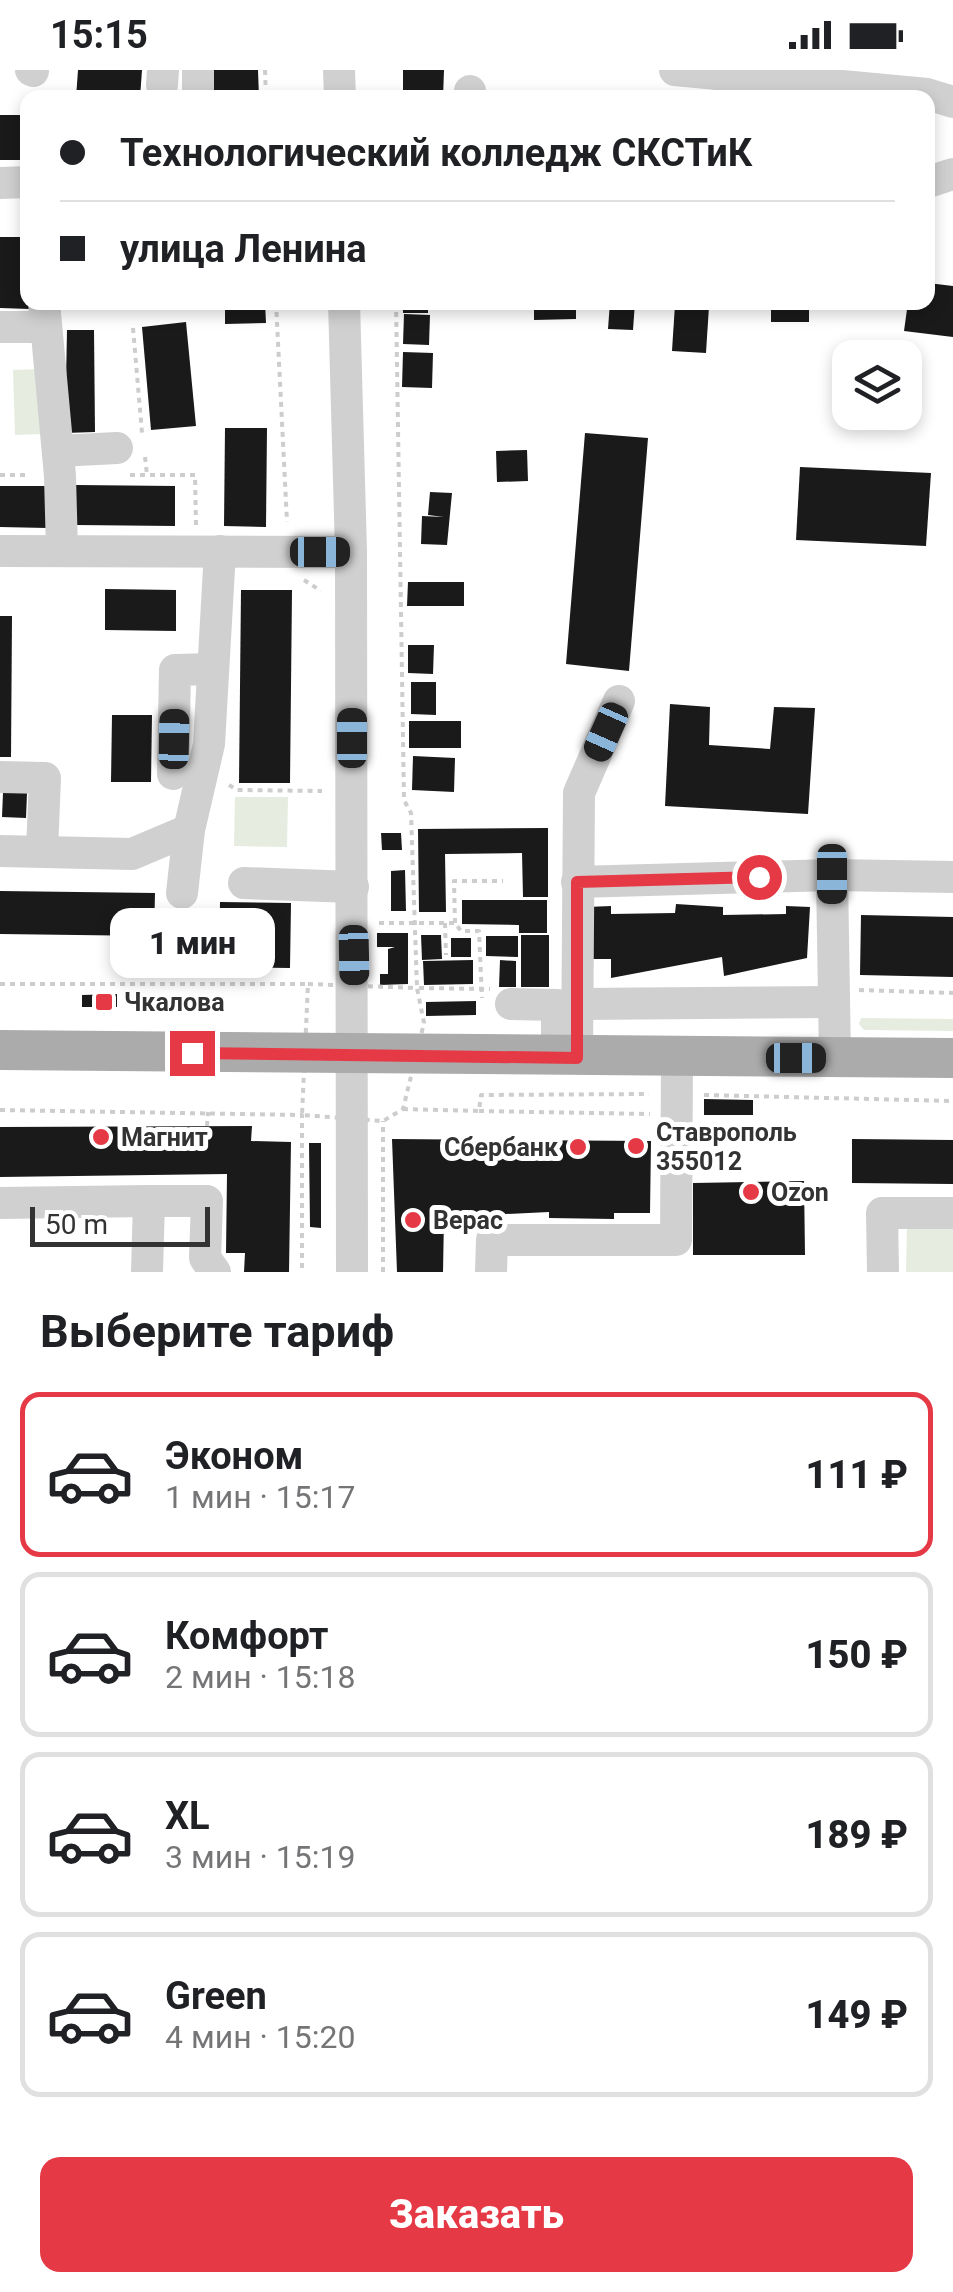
<!DOCTYPE html>
<html lang="ru">
<meta charset="utf-8">
<style>
body{margin:0;font-family:Roboto,sans-serif;background:#f6f6f6;color:#202124;height:100vh;display:flex;flex-direction:column;font-size:38px;white-space:nowrap}
*{box-sizing:border-box;margin:0}
p{font-size:32px;color:#757577}
.icon{flex:none;width:55px;height:55px;fill:none;stroke:currentColor;stroke-width:2;stroke-linecap:round;stroke-linejoin:round}
.map{position:relative;height:1202px;overflow:hidden}
.drawer{display:flex;flex-direction:column;background:#fff;flex:1}
.drawer>*{flex:none}
.guide{position:absolute;left:20px;top:20px;width:915px;height:220px;border-radius:20px;box-shadow:0 5px 15px #0003;display:grid;align-content:center;height:220px;padding:0 40px;background:#fff}
.fabs{position:absolute;left:832px;top:270px;display:grid;gap:20px}
.fabs a{display:grid;place-items:center;width:90px;height:90px;border-radius:20px;background:#fff;box-shadow:0 5px 15px #0003;font-size:50px}
.scale{position:absolute;left:30px;bottom:25px;width:180px;box-sizing:border-box;padding-left:10px;border:5px solid #333;border-top:0;font-size:28px;line-height:35px;white-space:nowrap;color:#333;-webkit-text-stroke:8px #fff;paint-order:stroke}
.end{position:absolute;width:45px;height:45px;margin:-22px;border:12px solid #e63946;background:#fff;box-shadow:0 0 0 5px #fff}
.from{border-radius:50%}
.bubble{position:absolute;height:70px;border-radius:20px;background:#fff;box-shadow:0 5px 15px #0003;font-size:32px;font-weight:800;line-height:70px;text-align:center}
.car{position:absolute;width:30px;height:60px;margin:-30px -15px;border-radius:12px;box-shadow:0 0 8px 2px #0007;background:linear-gradient(#222 24%,#8ab4d8 0 40%,#222 0 76%,#8ab4d8 0 86%,#222 0)}
.guide b{display:flex;align-items:center;gap:35px;height:95px;font-size:38px}
.guide b+b{border-top:2px solid #e0e0e0}
.guide i{width:25px;height:25px;background:#202124}
ul{padding:0;list-style:none}
li{display:flex;align-items:center;gap:30px;height:165px;margin:0 20px 15px;padding:0 20px;border:5px solid #e0e0e0;border-radius:20px}
li div{flex:1}
li b{display:block;font-size:38px}
li em{font-style:normal;font-weight:800}
li.selected{border-color:#e63946}
li>.icon{width:90px;height:90px;stroke-width:1.5}
h2{padding:0 40px;font-size:45px;line-height:120px}
.button{display:flex;gap:20px;margin-top:auto;padding:20px 40px}
.button a{flex:1;height:115px;border-radius:20px;background:#e63946;color:#fff;font-size:40px;font-weight:800;line-height:115px;text-align:center}
.status{display:flex;justify-content:space-between;align-items:center;height:70px;padding:0 50px;background:#fff;direction:ltr}
.status svg{height:28px;fill:currentColor}
.map>svg:first-child{display:block}
.green{fill:#e6ecdf}
.building{fill:#1a1a1a}
.lines{fill:none;stroke-linecap:round;stroke-linejoin:round}
.path{stroke:#cdcdcd;stroke-width:4;stroke-dasharray:5 5;stroke-linecap:butt}
.minor{stroke:#d0d0d0;stroke-width:32}
.major{stroke:#ababab;stroke-width:40}
.route{stroke:#e63946;stroke-width:12}
.poi-dot{fill:#e63946;stroke:#fff;stroke-width:4}
.labels{text-anchor:middle;dominant-baseline:central;stroke-width:10;stroke-linejoin:round;paint-order:stroke}
.poi-label{font-size:25px;font-weight:bold;fill:#333;stroke:#fff;text-anchor:start}
</style>
<div class="status"><b>15:15</b><svg viewBox="0 0 49 12"><path d="M0 12V9h3v3zM5 12V6h3v6zM10 12V3h3v9zM15 12V0h3v12zM26 1h20v11H26zM47 4h2v5h-2z"/></svg></div>
<div class="map">
<svg width="953" height="1202" viewBox="0 0 953 1202">
<rect width="100%" height="100%" fill="#fff"/>
<!-- green -->
<g class="green">
<polygon points="40,299 42,364 15,365 13,300"/>
<polygon points="235,727 288,727 287,777 234,776"/>
<polygon points="861,948 953,949 953,961 864,960 859,954"/>
<polygon points="907,1156 953,1157 953,1202 906,1202"/>
</g>
<!-- building -->
<g class="building">
<polygon points="78,0 142,0 140,28 76,28"/>
<polygon points="212,0 258,0 259,28 214,28"/>
<polygon points="403,0 444,0 443,28 403,28"/>
<rect x="0" y="45" width="28" height="45"/>
<polygon points="0,167 23,167 22,213 28,213 30,239 0,238"/>
<polygon points="928,213 953,216 953,267 904,261 908,232 928,232"/>
<polygon points="225,232 265,232 266,253 225,254"/>
<rect x="403" y="232" width="25" height="11"/>
<polygon points="534,232 576,232 576,249 534,250"/>
<polygon points="610,232 635,232 633,260 608,259"/>
<rect x="771" y="232" width="38" height="20"/>
<polygon points="675,234 709,236 706,283 672,281"/>
<polygon points="404,244 430,245 429,275 403,274"/>
<polygon points="186,252 196,356 151,360 142,257"/>
<polygon points="67,260 94,260 95,362 65,363"/>
<polygon points="403,282 433,283 432,318 402,317"/>
<polygon points="225,358 267,358 266,457 224,456"/>
<polygon points="585,363 648,368 629,601 566,594"/>
<polygon points="527,380 528,411 497,412 496,381"/>
<polygon points="800,397 931,403 926,476 796,470"/>
<polygon points="76,415 175,416 175,456 76,455"/>
<polygon points="0,416 47,416 47,458 0,457"/>
<polygon points="430,422 452,423 447,475 421,474 422,446 444,447 428,445"/>
<polygon points="408,512 464,512 464,536 407,536"/>
<polygon points="105,519 176,520 176,561 105,560"/>
<polygon points="241,520 292,520 290,713 239,713"/>
<polygon points="0,546 12,546 11,687 0,687"/>
<polygon points="408,575 434,575 433,604 408,603"/>
<polygon points="411,612 436,612 436,645 411,644"/>
<polygon points="670,634 710,637 709,675 770,679 774,637 815,638 808,744 665,736"/>
<polygon points="112,645 152,645 151,712 111,712"/>
<rect x="409" y="651" width="52" height="27"/>
<polygon points="413,686 455,688 454,722 412,720"/>
<polygon points="3,723 27,723 26,748 2,747"/>
<polygon points="548,758 548,827 523,827 522,783 445,784 446,842 419,842 418,759"/>
<polygon points="381,763 401,763 402,780 382,780"/>
<polygon points="405,800 406,841 391,841 391,801"/>
<polygon points="0,821 155,823 154,866 0,864"/>
<polygon points="462,830 547,830 547,863 519,863 519,855 462,854"/>
<polygon points="220,832 291,833 290,898 219,897"/>
<polygon points="676,834 723,837 723,845 786,844 786,836 810,837 807,888 724,906 722,887 611,908 611,889 586,889 587,837 611,836 611,844 675,843"/>
<polygon points="861,845 953,847 953,907 860,905"/>
<polygon points="377,863 408,863 408,914 380,915 380,904 388,904 388,879 395,877 377,877"/>
<polygon points="421,865 441,865 442,889 422,890"/>
<rect x="521" y="865" width="28" height="52"/>
<polygon points="486,866 518,866 518,887 486,886"/>
<rect x="451" y="868" width="20" height="19"/>
<polygon points="473,890 473,914 424,915 423,891"/>
<polygon points="500,890 516,891 516,917 499,917"/>
<polygon points="117,924 117,937 82,937 82,925"/>
<polygon points="476,931 476,945 426,946 426,932"/>
<polygon points="704,1029 753,1030 753,1045 704,1045"/>
<polygon points="252,1056 251,1071 291,1072 289,1202 244,1202 245,1183 226,1183 227,1104 0,1107 0,1057"/>
<polygon points="392,1069 651,1071 650,1143 614,1143 614,1149 549,1148 549,1142 444,1147 443,1202 397,1202"/>
<polygon points="852,1069 953,1070 953,1114 852,1113"/>
<polygon points="309,1073 321,1073 321,1158 310,1157"/>
<polygon points="804,1111 805,1185 693,1185 693,1113"/>
</g>
<g class="lines">
<!-- path -->
<g class="path">
<polyline points="265,0 266,28"/>
<polyline points="276,232 287,452"/>
<polyline points="396,232 404,730 411,743 417,918 490,919"/>
<polyline points="133,258 142,363"/>
<polyline points="145,387 147,405"/>
<polyline points="0,405 30,405"/>
<polyline points="130,405 195,405 196,455"/>
<polyline points="304,510 321,521"/>
<polyline points="229,715 237,720 322,721"/>
<polyline points="379,853 455,853 461,861 479,861 482,928"/>
<polyline points="445,853 446,885"/>
<polyline points="455,853 454,811 503,811"/>
<polyline points="0,914 308,914"/>
<polygon points="308,914 417,918 424,953 403,1039 383,1051 302,1045"/>
<polyline points="859,920 953,923"/>
<polyline points="704,1025 953,1031"/>
<polyline points="403,1039 479,1041 481,1025 649,1024"/>
<polyline points="0,1040 302,1045 302,1202"/>
<polyline points="479,1041 650,1044"/>
<polyline points="207,1056 208,1042"/>
<polyline points="383,1202 383,1051"/>
</g>
<!-- minor -->
<g class="minor">
<polyline points="31,0 33,1"/>
<polyline points="198,0 198,28"/>
<polyline points="339,0 340,28"/>
<polyline points="675,0 927,24 953,32"/>
<polyline points="162,15 163,0"/>
<polyline points="469,28 470,21"/>
<polyline points="928,112 953,104"/>
<polyline points="0,113 28,112"/>
<polyline points="44,232 60,406 62,481"/>
<polyline points="344,232 351,482 352,1202"/>
<polyline points="0,257 45,257"/>
<polyline points="58,381 117,378"/>
<polyline points="0,481 351,482"/>
<polyline points="173,704 175,600 213,599"/>
<polyline points="0,707 45,708 42,781"/>
<polyline points="0,781 132,784 189,760"/>
<polyline points="832,805 953,807"/>
<polyline points="577,812 832,805 835,988"/>
<polyline points="244,813 353,817"/>
<polyline points="182,823 189,760 209,674 220,481"/>
<polyline points="511,934 557,935 557,978"/>
<polyline points="577,934 833,932"/>
<polyline points="577,988 579,723 619,631"/>
<polyline points="149,1131 207,1131 205,1188 215,1202"/>
<polyline points="0,1133 149,1131 147,1202"/>
<polyline points="491,1202 492,1170 676,1170 677,988"/>
<polyline points="883,1202 882,1143 953,1143"/>
</g>
<!-- major -->
<polyline class="major" points="0,980 953,988"/>
</g>
<g class="lines">
<!-- route -->
<polyline class="route" points="192,983 577,988 577,812 759,807"/>
</g>
<!-- markers -->
<g class="poi-dot">
<rect x="94" y="922" width="20" height="20" rx="5"/>
<circle cx="101" cy="1067" r="10"/>
<circle cx="636" cy="1076" r="10"/>
<circle cx="578" cy="1077" r="10"/>
<circle cx="751" cy="1122" r="10"/>
<circle cx="413" cy="1150" r="10"/>
</g>
<g class="labels">
<!-- poi labels -->
<g class="poi-label">
<text x="124" y="932">Чкалова</text>
<text x="656" y="1062">Ставрополь<tspan x="656" dy="29">355012</tspan></text>
<text x="121" y="1067">Магнит</text>
<text x="558" y="1077" text-anchor="end">Сбербанк</text>
<text x="771" y="1122">Ozon</text>
<text x="433" y="1150">Верас</text>
</g>
</g>
</svg>
<div class="fabs">
<a><svg class="icon" aria-label="layers" viewBox="0 0 24 24"><path d="M12 4l9 5-9 5-9-5zM3 14l9 5 9-5"/></svg></a>
</div>
<div class="scale">50 m</div>
<i class="end from" style="left:759px;top:807px"></i>
<i class="end" style="left:192px;top:983px"></i>
<div class="bubble" style="left:110px;top:838px;width:165px">1 мин</div>
<i class="car" style="left:320px;top:482px;rotate:90deg"></i>
<i class="car" style="left:606px;top:662px;rotate:204deg"></i>
<i class="car" style="left:352px;top:668px;rotate:0deg"></i>
<i class="car" style="left:174px;top:669px;rotate:1deg"></i>
<i class="car" style="left:832px;top:804px;rotate:180deg"></i>
<i class="car" style="left:354px;top:885px;rotate:179deg"></i>
<i class="car" style="left:796px;top:988px;rotate:90deg"></i>
<div class="guide">
<b><i class="from"></i>Технологический колледж СКСТиК</b>
<b><i></i>улица Ленина</b>
</div>
</div>
<section class="drawer">
<h2>Выберите тариф</h2>
<ul>
<li class="selected"><svg class="icon" aria-label="car" viewBox="0 0 24 24"><path d="M5 17H2v-5l4-1 3-4h7l3 4 3 1v5h-3M9 17h6M6 11h13"/><circle cx="7" cy="17" r="2"/><circle cx="17" cy="17" r="2"/></svg><div><b>Эконом</b><p>1 мин · 15:17</p></div><em>111 ₽</em></li>
<li><svg class="icon" aria-label="car" viewBox="0 0 24 24"><path d="M5 17H2v-5l4-1 3-4h7l3 4 3 1v5h-3M9 17h6M6 11h13"/><circle cx="7" cy="17" r="2"/><circle cx="17" cy="17" r="2"/></svg><div><b>Комфорт</b><p>2 мин · 15:18</p></div><em>150 ₽</em></li>
<li><svg class="icon" aria-label="car" viewBox="0 0 24 24"><path d="M5 17H2v-5l4-1 3-4h7l3 4 3 1v5h-3M9 17h6M6 11h13"/><circle cx="7" cy="17" r="2"/><circle cx="17" cy="17" r="2"/></svg><div><b>XL</b><p>3 мин · 15:19</p></div><em>189 ₽</em></li>
<li><svg class="icon" aria-label="car" viewBox="0 0 24 24"><path d="M5 17H2v-5l4-1 3-4h7l3 4 3 1v5h-3M9 17h6M6 11h13"/><circle cx="7" cy="17" r="2"/><circle cx="17" cy="17" r="2"/></svg><div><b>Green</b><p>4 мин · 15:20</p></div><em>149 ₽</em></li>
</ul>
<div class="button"><a>Заказать</a></div>
</section>
